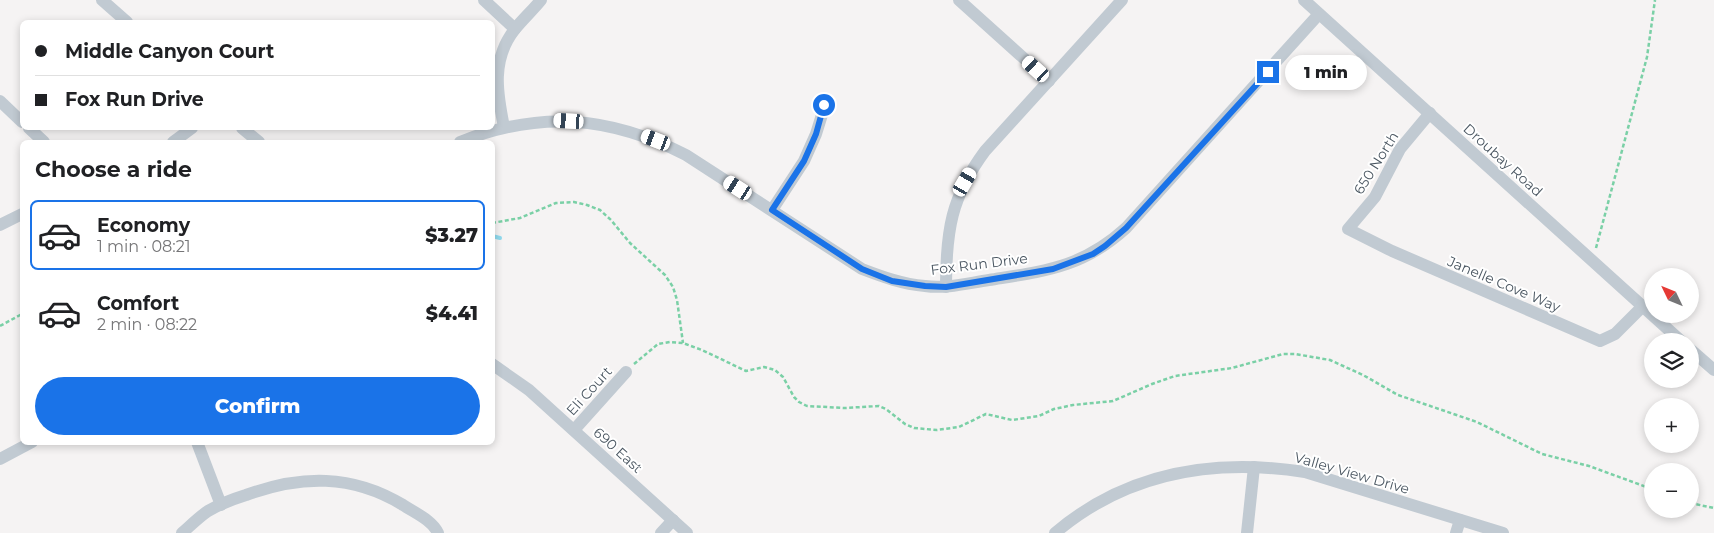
<!DOCTYPE html>
<meta charset="utf-8">
<style>
body{margin:0;font-family:Montserrat,sans-serif;background:#f2f2f2;color:#202124;height:100vh;display:flex;flex-direction:column;font-size:19px;white-space:nowrap}
*{box-sizing:border-box;margin:0}
p{font-size:16px;color:#757577}
.icon{flex:none;width:28px;height:28px;fill:none;stroke:currentColor;stroke-width:2;stroke-linecap:round;stroke-linejoin:round}
.map{position:relative;flex:1;overflow:hidden}
.side{position:absolute;left:20px;top:140px;width:475px;height:305px;display:flex;flex-direction:column;background:#fff;border-radius:8px;box-shadow:0 2px 8px #0003}
.side>*{flex:none}
.top-card{position:absolute;left:20px;top:20px;width:475px;height:110px;border-radius:8px;box-shadow:0 2px 8px #0003;display:grid;align-content:center;height:110px;padding:0 15px;background:#fff}
.needle{width:32px;rotate:313deg}
.tools{position:absolute;left:1644px;top:268px;display:grid;gap:10px}
.tools a{display:grid;place-items:center;width:55px;height:55px;border-radius:50%;background:#fff;box-shadow:0 2px 8px #0003;font-size:25px}
.end{position:absolute;width:22px;height:22px;margin:-11px;border:6px solid #1a73e8;background:#fff;box-shadow:0 0 0 2px #fff}
.from{border-radius:50%}
.bubble{position:absolute;height:35px;border-radius:18px;background:#fff;box-shadow:0 2px 8px #0003;font-size:16px;font-weight:800;line-height:35px;text-align:center}
.car{position:absolute;width:15px;height:30px;margin:-15px -8px;border-radius:6px;box-shadow:0 0 4px 1px #0007;background:linear-gradient(#fff 24%,#345 0 40%,#fff 0 76%,#345 0 86%,#fff 0)}
.top-card b{display:flex;align-items:center;gap:18px;height:48px;font-size:19px}
.top-card b+b{border-top:1px solid #e0e0e0}
.top-card i{width:12px;height:12px;background:#202124}
ul{padding:0;list-style:none}
li{display:flex;align-items:center;gap:15px;height:70px;margin:0 10px 8px;padding:0 5px;border:2px solid transparent;border-radius:8px}
li div{flex:1}
li b{display:block;font-size:19px}
li em{font-style:normal;font-weight:800}
li.current{border-color:#1a73e8}
li>.icon{width:45px;height:45px;stroke-width:1.5}
h2{padding:0 15px;font-size:22px;line-height:60px}
.button{display:flex;gap:10px;margin-top:auto;padding:10px 15px}
.button a{flex:1;height:58px;border-radius:30px;background:#1a73e8;color:#fff;font-size:20px;font-weight:800;line-height:58px;text-align:center}
.map>svg:first-child{display:block}
.lines{fill:none;stroke-linecap:round;stroke-linejoin:round}
.stream{stroke:#90daee;stroke-width:4}
.path{stroke:#7ad0a6;stroke-width:2.5;stroke-dasharray:4 2.5;stroke-linecap:butt}
.minor{stroke:#c1cad2;stroke-width:12}
.route{stroke:#1a73e8;stroke-width:6}
.labels{text-anchor:middle;dominant-baseline:central;stroke-width:4;stroke-linejoin:round;paint-order:stroke}
.street-label{font-size:14px;fill:#4a5661;stroke:#fff}
</style>
<div class="map">
<svg width="1714" height="533" viewBox="0 0 1714 533">
<rect width="100%" height="100%" fill="#f5f3f3"/>
<g class="lines">
<!-- stream -->
<polyline class="stream" points="492,236 500,238"/>
<!-- path -->
<g class="path">
<polyline points="492,223 520,218 556,203 574,202 587,205 600,210 611,220 630,243 665,275 673,287 677,300 683,343"/>
<polyline points="1596,248 1647,57 1655,0"/>
<polyline points="0,326 22,314"/>
<polyline points="634,364 658,344 670,342 683,343 702,350 746,371 764,367 775,370 783,377 794,397 799,402 807,406 845,408 879,406 886,409 905,424 914,428 937,430 959,427 986,414 1012,420 1039,416 1054,409 1073,405 1113,401 1152,384 1175,376 1232,368 1283,354 1295,354 1330,360 1363,375 1398,395 1477,422 1542,454 1589,466 1652,489"/>
<polyline points="1690,503 1714,508"/>
</g>
<!-- minor -->
<g class="minor">
<polyline points="102,0 127,22"/>
<polyline points="484,0 515,29"/>
<polyline points="959,0 1049,81"/>
<polyline points="1304,0 1681,341"/>
<polyline points="0,101 22,122"/>
<polyline points="1430,113 1400,149 1375,197 1348,229 1392,251 1600,341 1615,334 1642,307"/>
<path d="M504 127C497 93 491 59 515 29 523 19 533 10 541 0"/>
<polyline points="29,128 44,142"/>
<polyline points="242,128 259,142"/>
<polyline points="173,142 192,128"/>
<path d="M460 142C540 110 610 116 686 155L862 269C883 277 902 284 925 286 946 289 968 283 989 280 1045 271 1082 268 1126 228L1319 14"/>
<polyline points="772,210 804,161 816,134 825,105"/>
<polyline points="0,225 22,214"/>
<path d="M946 287C946 231 951 197 985 151L1122 0"/>
<polyline points="1690,349 1714,370"/>
<polyline points="492,364 529,390 687,533"/>
<polyline points="574,430 626,372"/>
<polyline points="197,442 221,505"/>
<polyline points="0,459 32,442"/>
<path d="M182 533C190 526 199 517 208 511 220 504 233 499 246 495 301 475 352 474 403 505 415 513 432 520 438 533"/>
<polyline points="661,533 673,520"/>
<path d="M1055 533C1127 472 1214 458 1305 472L1503 533"/>
<polyline points="1247,533 1254,467"/>
<polyline points="1456,533 1460,520"/>
</g>
</g>
<g class="lines">
<!-- route -->
<polyline class="route" points="824,105 816,134 804,161 772,210 862,269 892,281 925,286 946,287 1053,269 1093,254 1105,246 1126,228 1268,72"/>
</g>
<g class="labels">
<!-- street labels -->
<g class="street-label">
<text transform="translate(1503 160) rotate(42)">Droubay Road</text>
<text transform="translate(1376 163) rotate(-58)">650 North</text>
<text transform="translate(979 264) rotate(-7)">Fox Run Drive</text>
<text transform="translate(1504 284) rotate(23)">Janelle Cove Way</text>
<text transform="translate(589 391) rotate(-48)">Eli Court</text>
<text transform="translate(618 450) rotate(42)">690 East</text>
<text transform="translate(1352 473) rotate(16)">Valley View Drive</text>
</g>
</g>
</svg>
<div class="tools">
<a><svg class="needle" viewBox="-14 -14 28 28"><path d="M0-13l5 13h-10z" fill="#e53935"/><path d="M0 13l5-13h-10z" fill="#757577"/></svg></a>
<a><svg class="icon" aria-label="layers" viewBox="0 0 24 24"><path d="M12 4l9 5-9 5-9-5zM3 14l9 5 9-5"/></svg></a>
<a>+</a>
<a>−</a>
</div>
<i class="end from" style="left:824px;top:105px"></i>
<i class="end" style="left:1268px;top:72px"></i>
<div class="bubble" style="left:1285px;top:55px;width:82px">1 min</div>
<i class="car" style="left:1036px;top:69px;rotate:312deg"></i>
<i class="car" style="left:569px;top:121px;rotate:273deg"></i>
<i class="car" style="left:656px;top:140px;rotate:291deg"></i>
<i class="car" style="left:965px;top:182px;rotate:30deg"></i>
<i class="car" style="left:738px;top:188px;rotate:303deg"></i>
<div class="top-card">
<b><i class="from"></i>Middle Canyon Court</b>
<b><i></i>Fox Run Drive</b>
</div>
<section class="side">
<h2>Choose a ride</h2>
<ul>
<li class="current"><svg class="icon" aria-label="car" viewBox="0 0 24 24"><path d="M5 17H2v-5l4-1 3-4h7l3 4 3 1v5h-3M9 17h6M6 11h13"/><circle cx="7" cy="17" r="2"/><circle cx="17" cy="17" r="2"/></svg><div><b>Economy</b><p>1 min · 08:21</p></div><em>$3.27</em></li>
<li><svg class="icon" aria-label="car" viewBox="0 0 24 24"><path d="M5 17H2v-5l4-1 3-4h7l3 4 3 1v5h-3M9 17h6M6 11h13"/><circle cx="7" cy="17" r="2"/><circle cx="17" cy="17" r="2"/></svg><div><b>Comfort</b><p>2 min · 08:22</p></div><em>$4.41</em></li>
</ul>
<div class="button"><a>Confirm</a></div>
</section>
</div>
